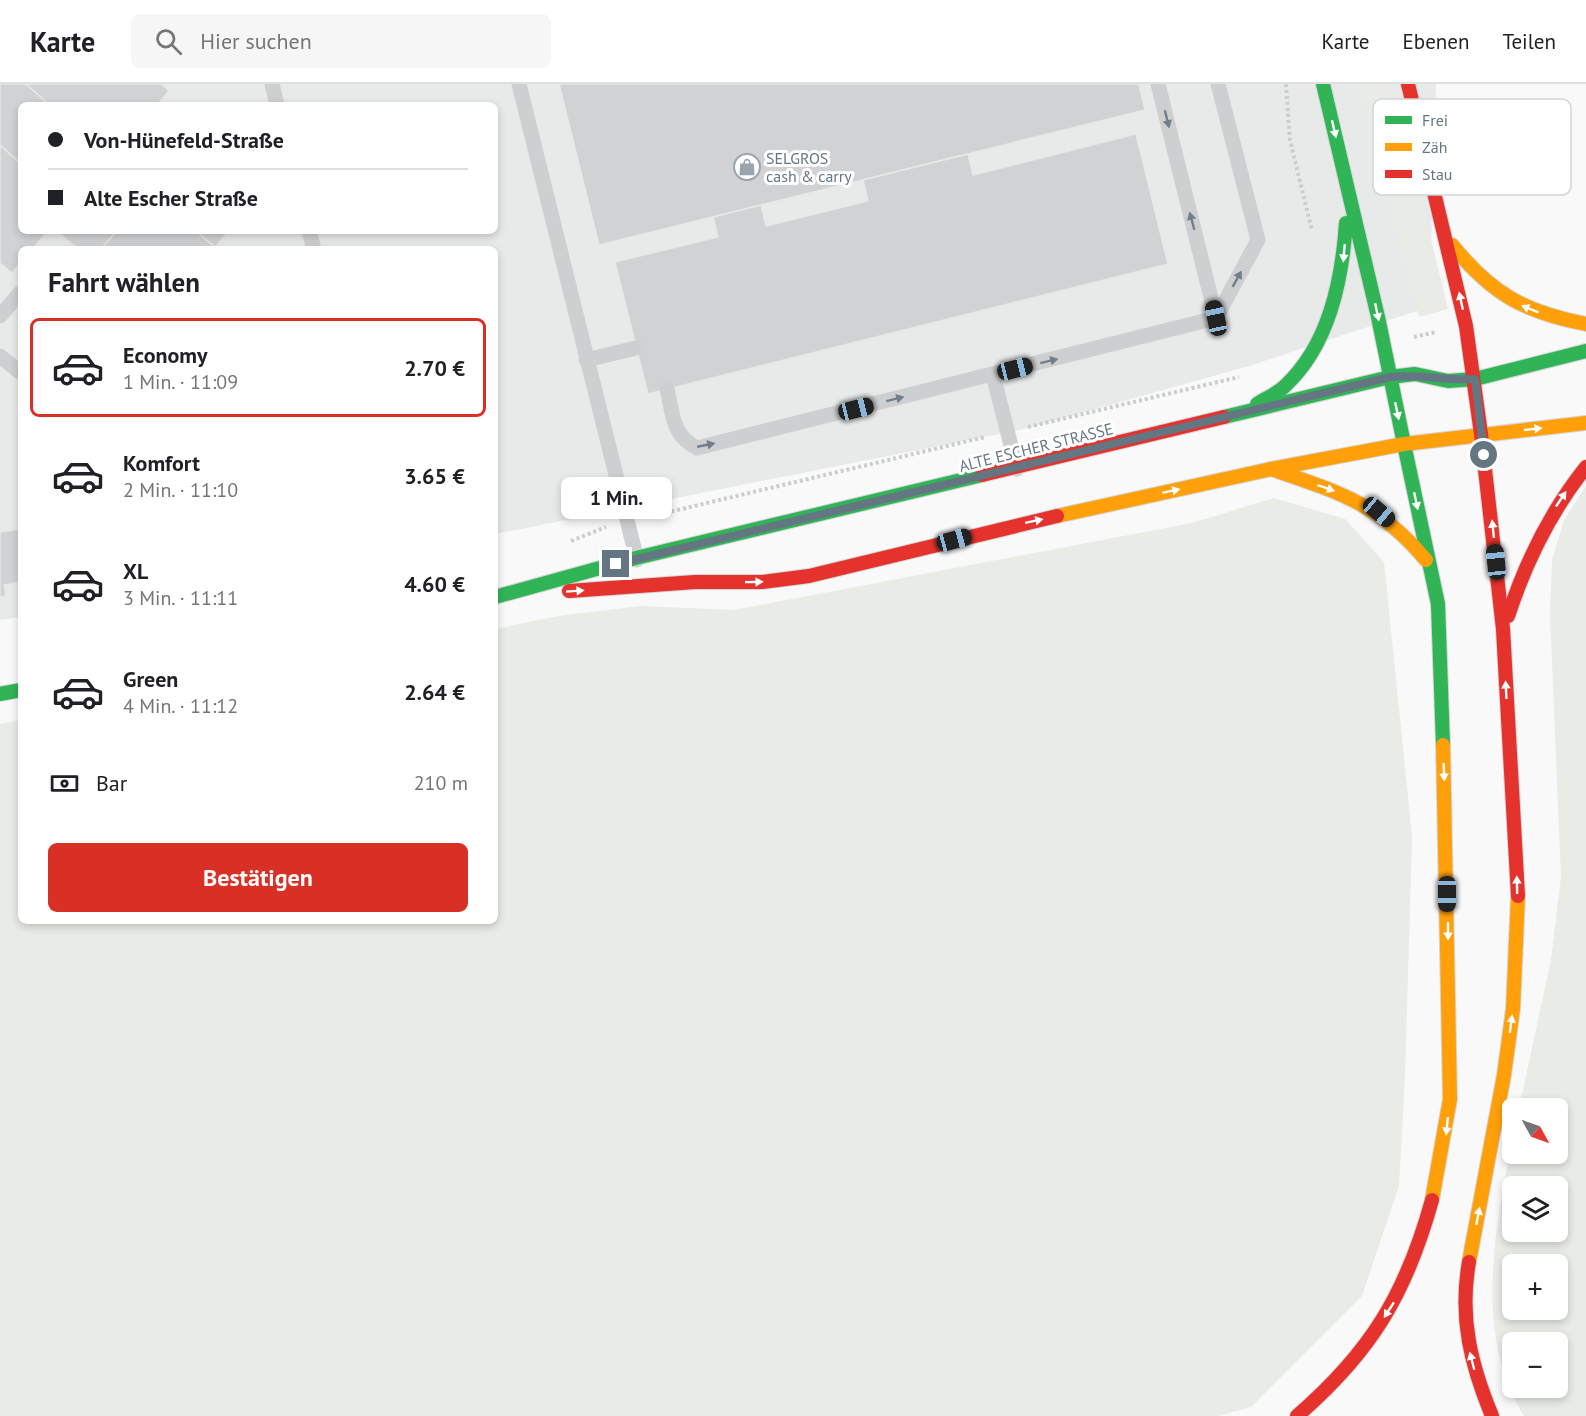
<!DOCTYPE html>
<html lang="de">
<meta charset="utf-8">
<style>
body{margin:0;font-family:"PT Sans",sans-serif;background:#f6f6f6;color:#202124;height:100vh;display:flex;flex-direction:column;font-size:22px;white-space:nowrap}
*{box-sizing:border-box;margin:0}
p{font-size:20px;color:#757577}
.icon{flex:none;width:33px;height:33px;fill:none;stroke:currentColor;stroke-width:2;stroke-linecap:round;stroke-linejoin:round}
.map{position:relative;flex:1;overflow:hidden}
.details{position:absolute;left:18px;top:162px;width:480px;height:678px;display:flex;flex-direction:column;background:#fff;border-radius:9px;box-shadow:0 3px 9px #0003}
.details>*{flex:none}
.banner{position:absolute;left:18px;top:18px;width:480px;height:132px;border-radius:9px;box-shadow:0 3px 9px #0003;display:grid;align-content:center;height:132px;padding:0 30px;background:#fff}
.needle{width:39px;rotate:130deg}
.tools{position:absolute;left:1502px;top:1014px;display:grid;gap:12px}
.tools a{display:grid;place-items:center;width:66px;height:66px;border-radius:9px;background:#fff;box-shadow:0 3px 9px #0003;font-size:30px}
.end{position:absolute;width:27px;height:27px;margin:-14px;border:8px solid #657683;background:#fff;box-shadow:0 0 0 3px #fff}
.from{border-radius:50%}
.bubble{position:absolute;height:42px;border-radius:9px;background:#fff;box-shadow:0 3px 9px #0003;font-size:20px;font-weight:700;line-height:42px;text-align:center}
.car{position:absolute;width:18px;height:36px;margin:-18px -9px;border-radius:8px;box-shadow:0 0 4px 2px #0007;background:linear-gradient(#222 24%,#8ab4d8 0 40%,#222 0 76%,#8ab4d8 0 86%,#222 0)}
.banner b{display:flex;align-items:center;gap:21px;height:57px;font-size:22px}
.banner b+b{border-top:2px solid #e0e0e0}
.banner i{width:15px;height:15px;background:#202124}
ul{padding:0;list-style:none}
li{display:flex;align-items:center;gap:18px;height:99px;margin:0 12px 9px;padding:0 18px;border:3px solid transparent;border-radius:9px}
li div{flex:1}
li b{display:block;font-size:22px}
li em{font-style:normal;font-weight:700}
li.active{border-color:#d93025}
li>.icon{width:54px;height:54px;stroke-width:1.5}
h2{padding:0 30px;font-size:27px;line-height:72px}
.pay{display:flex;align-items:center;gap:15px;height:66px;padding:0 30px;font-size:22px}
.pay p{margin-inline-start:auto}
.primary-button{display:flex;gap:12px;margin-top:auto;padding:12px 30px}
.primary-button a{flex:1;height:69px;border-radius:9px;background:#d93025;color:#fff;font-size:24px;font-weight:700;line-height:69px;text-align:center}
header{display:flex;align-items:center;gap:36px;box-sizing:border-box;height:84px;padding:0 30px;background:#fff;border-bottom:2px solid #e0e0e0}
header strong{font-size:28px}
nav{display:flex;gap:33px;margin-inline-start:auto;font-size:21px}
.search{width:420px;height:54px;background:#f6f6f6;display:flex;align-items:center;gap:15px;box-sizing:border-box;padding:0 21px;border-radius:9px;color:#757577;font-size:22px}
.map>svg:first-child{display:block}
.built{fill:#e8e9e9;fill-rule:evenodd}
.green{fill:#e8ebe6;fill-rule:evenodd}
.building{fill:#d0d2d3;stroke:#e8e8e8;stroke-width:1.5}
.lines{fill:none;stroke-linecap:round;stroke-linejoin:round}
.fast-casing{stroke:#d5d6d7;stroke-width:16}
.slow-casing{stroke:#d5d6d7;stroke-width:16}
.jam-casing{stroke:#d5d6d7;stroke-width:16}
.path{stroke:#cbcccd;stroke-width:4;stroke-dasharray:3 3;stroke-linecap:butt}
.lane{stroke:#cecfd0;stroke-width:15}
.fast{stroke:#30b455;stroke-width:14}
.slow{stroke:#ff9f0a;stroke-width:14}
.jam{stroke:#e5322d;stroke-width:14}
.oneway{fill:#707f8b}
.oneway2{fill:#fff}
.route{stroke:#657683;stroke-width:8}
.labels{text-anchor:middle;dominant-baseline:central;stroke-width:6;stroke-linejoin:round;paint-order:stroke}
.poi-label{font-size:16px;fill:#657683;stroke:#fff;text-anchor:start}
.street-label{font-size:16px;fill:#657683;stroke:#fff}
.key{fill:#fff;stroke:#d1d6da;stroke-width:1.5}
.key-label{font-size:16px;fill:#657683}
</style>
<header>
<strong>Karte</strong>
<div class="search"><svg class="icon" aria-label="search" viewBox="0 0 24 24"><circle cx="10" cy="10" r="6"/><path d="M15 15l6 6"/></svg>Hier suchen</div>
<nav><a>Karte</a><a>Ebenen</a><a>Teilen</a></nav>
</header>
<div class="map">
<svg width="1586" height="1332" viewBox="0 0 1586 1332">
<rect width="100%" height="100%" fill="#f9f9f9"/>
<!-- built -->
<path class="built" d="M0 0H1436L1429 223 1249 282 1024 345 495 450V165H21V533L0 536ZM21 21H495V147H21Z"/>
<!-- green -->
<g class="green">
<polygon points="1360,0 1393,0 1448,225 1419,233"/>
<path d="M1586 402V1332H1524C1474 1253 1494 1146 1512 1060V1070H1557V1024H1519L1551 876 1561 793 1550 531 1552 476 1564 436ZM1512 1102H1557V1148H1512ZM1512 1180H1557V1226H1512ZM1512 1258H1557V1304H1512Z"/>
<polygon points="1274,414 1345,435 1384,478 1412,752 1405,993 1399,1102 1362,1212 1251,1323 1219,1332 0,1332 0,640 21,636 21,837 495,837 495,545 558,532 641,522 734,526 1192,439"/>
</g>
<!-- building -->
<g class="building">
<polygon points="0,0 26,0 50,21 21,21 21,80 0,61"/>
<polygon points="26,0 161,0 169,7 157,21 50,21"/>
<polygon points="559,0 1139,0 1145,26 599,161"/>
<polygon points="1136,50 1168,180 648,310 615,178 718,153 713,133 761,121 766,142 868,117 863,96 968,70 973,91"/>
<polygon points="0,61 21,80 21,147 48,147 32,165 21,165 21,178 12,189 0,179"/>
<polygon points="57,147 117,147 101,165 78,165"/>
<polygon points="117,147 196,147 217,165 101,165"/>
<polygon points="196,147 229,147 215,163"/>
<polygon points="21,445 21,498 4,501 6,512 0,513 0,448"/>
</g>
<g class="lines">
<defs>
<g id="fast">
<polyline points="1323,0 1378,233 1404,360"/>
<path d="M1257 320C1266 314 1277 310 1285 302 1329 261 1342 197 1346 139"/>
<polyline points="1224,333 1390,293 1415,290 1448,297 1475,295 1586,267"/>
<polyline points="1404,360 1438,520 1443,661"/>
<polyline points="495,513 636,474 982,391"/>
<polyline points="0,610 21,606"/>
</g>
<g id="slow">
<path d="M1452 161C1492 210 1524 228 1586 240"/>
<path d="M1271 385C1339 408 1378 419 1426 476"/>
<polyline points="1057,432 1271,385 1404,360 1586,339"/>
<polyline points="1432,1116 1450,1015 1443,661"/>
<polyline points="1469,1178 1504,991 1513,925 1518,812"/>
</g>
<g id="jam">
<polyline points="1408,0 1466,242 1481,350"/>
<polyline points="1481,350 1503,545 1518,812"/>
<polyline points="982,391 1224,333"/>
<polyline points="569,507 695,498 762,498 809,492 1057,432"/>
<path d="M1508 532C1526 477 1550 428 1586 383"/>
<path d="M1469 1178C1459 1234 1471 1281 1492 1332"/>
<path d="M1297 1332C1371 1268 1406 1210 1432 1116"/>
</g>
</defs>
<!-- fast casing -->
<use href="#fast" class="fast-casing"/>
<!-- slow casing -->
<use href="#slow" class="slow-casing"/>
<!-- jam casing -->
<use href="#jam" class="jam-casing"/>
<!-- path -->
<g class="path">
<polyline points="1286,0 1290,56 1312,147"/>
<polyline points="1414,253 1436,248"/>
<polyline points="1028,343 1239,293"/>
<polyline points="648,433 985,353"/>
<polyline points="571,457 606,443"/>
</g>
<!-- lane -->
<g class="lane">
<polyline points="272,0 277,21"/>
<polyline points="519,0 637,476"/>
<polyline points="1158,0 1216,234"/>
<polyline points="309,147 314,165"/>
<polyline points="0,232 21,208"/>
<polyline points="0,272 21,289"/>
<polyline points="586,276 636,264"/>
<polyline points="993,291 1017,385"/>
<path d="M667 305C673 331 672 351 697 364L1216 234 1258 156 1218 0"/>
</g>
<!-- fast -->
<use href="#fast" class="fast"/>
<!-- slow -->
<use href="#slow" class="slow"/>
<!-- jam -->
<use href="#jam" class="jam"/>
</g>
<!-- one-way arrows -->
<defs><path id="oneway-solid" d="M-6-.8H1V-3.2L6.5 0L1 3.2V.8H-6Z" transform="scale(1.5)"/></defs>
<g class="oneway">
<use href="#oneway-solid" transform="translate(1167 35) rotate(76)"/>
<use href="#oneway-solid" transform="translate(1192 137) rotate(-105)"/>
<use href="#oneway-solid" transform="translate(1237 195) rotate(-61)"/>
<use href="#oneway-solid" transform="translate(1049 277) rotate(-14)"/>
<use href="#oneway-solid" transform="translate(895 315) rotate(-14)"/>
<use href="#oneway-solid" transform="translate(706 361) rotate(-11)"/>
</g>
<g class="oneway2">
<use href="#oneway-solid" transform="translate(1334 45) rotate(77)"/>
<use href="#oneway-solid" transform="translate(1344 169) rotate(95)"/>
<use href="#oneway-solid" transform="translate(1461 217) rotate(-102)"/>
<use href="#oneway-solid" transform="translate(1530 225) rotate(-158)"/>
<use href="#oneway-solid" transform="translate(1377 228) rotate(78)"/>
<use href="#oneway-solid" transform="translate(1397 327) rotate(78)"/>
<use href="#oneway-solid" transform="translate(1533 345) rotate(-6)"/>
<use href="#oneway-solid" transform="translate(1326 404) rotate(19)"/>
<use href="#oneway-solid" transform="translate(1171 407) rotate(-12)"/>
<use href="#oneway-solid" transform="translate(1561 415) rotate(-56)"/>
<use href="#oneway-solid" transform="translate(1416 417) rotate(78)"/>
<use href="#oneway-solid" transform="translate(1034 437) rotate(-12)"/>
<use href="#oneway-solid" transform="translate(1493 445) rotate(-96)"/>
<use href="#oneway-solid" transform="translate(754 498) rotate(-1)"/>
<use href="#oneway-solid" transform="translate(575 507) rotate(-4)"/>
<use href="#oneway-solid" transform="translate(1506 606) rotate(-93)"/>
<use href="#oneway-solid" transform="translate(1444 688) rotate(88)"/>
<use href="#oneway-solid" transform="translate(1517 801) rotate(-91)"/>
<use href="#oneway-solid" transform="translate(1448 847) rotate(90)"/>
<use href="#oneway-solid" transform="translate(1511 940) rotate(-82)"/>
<use href="#oneway-solid" transform="translate(1447 1042) rotate(96)"/>
<use href="#oneway-solid" transform="translate(1478 1132) rotate(-79)"/>
<use href="#oneway-solid" transform="translate(1389 1226) rotate(123)"/>
<use href="#oneway-solid" transform="translate(1472 1277) rotate(-105)"/>
</g>
<g class="lines">
<!-- route -->
<path class="route" d="M616 480 1390 293C1419 290 1446 297 1475 295L1484 371"/>
</g>
<!-- icons -->
<defs>
<symbol id="shop-ring" viewBox="-11 -11 22 22"><circle r="9.5" fill="#fff" stroke="#99a4ac" stroke-width="1.5"/><path d="M-5-2.5h2.3a2.7 3.5 0 0 1 5.4 0H5L5.5 6h-11ZM-1.5-2.5h3a1.5 2.3 0 0 0-3 0Z" fill="#99a4ac"/></symbol>
</defs>
<g fill-rule="evenodd">
<use href="#shop-ring" x="732" y="68" width="30" height="30"/>
</g>
<g class="labels">
<!-- poi labels -->
<g class="poi-label">
<text x="766" y="74">SELGROS<tspan x="766" dy="18">cash &amp; carry</tspan></text>
</g>
<!-- street labels -->
<g class="street-label">
<text transform="translate(1036 363) rotate(-14)">ALTE ESCHER STRASSE</text>
</g>
</g>
<!-- legend -->
<rect x="1373" y="15" width="198" height="96" rx="9" class="key"/>
<rect x="1385" y="32" width="27" height="8" fill="#30b455"/>
<rect x="1385" y="59" width="27" height="8" fill="#ff9f0a"/>
<rect x="1385" y="86" width="27" height="8" fill="#e5322d"/>
<g class="key-label">
<text x="1422" y="42">Frei</text>
<text x="1422" y="69">Zäh</text>
<text x="1422" y="96">Stau</text>
</g>
</svg>
<div class="tools">
<a><svg class="needle" viewBox="-14 -14 28 28"><path d="M0-13l5 13h-10z" fill="#e53935"/><path d="M0 13l5-13h-10z" fill="#757577"/></svg></a>
<a><svg class="icon" aria-label="layers" viewBox="0 0 24 24"><path d="M12 4l9 5-9 5-9-5zM3 14l9 5 9-5"/></svg></a>
<a>+</a>
<a>−</a>
</div>
<i class="end from" style="left:1484px;top:371px"></i>
<i class="end" style="left:616px;top:480px"></i>
<div class="bubble" style="left:561px;top:393px;width:111px">1 Min.</div>
<i class="car" style="left:1216px;top:234px;rotate:348deg"></i>
<i class="car" style="left:1015px;top:285px;rotate:76deg"></i>
<i class="car" style="left:856px;top:325px;rotate:76deg"></i>
<i class="car" style="left:1379px;top:428px;rotate:130deg"></i>
<i class="car" style="left:954px;top:456px;rotate:75deg"></i>
<i class="car" style="left:1496px;top:478px;rotate:354deg"></i>
<i class="car" style="left:1447px;top:810px;rotate:180deg"></i>
<div class="banner">
<b><i class="from"></i>Von-Hünefeld-Straße</b>
<b><i></i>Alte Escher Straße</b>
</div>
<section class="details">
<h2>Fahrt wählen</h2>
<ul>
<li class="active"><svg class="icon" aria-label="car" viewBox="0 0 24 24"><path d="M5 17H2v-5l4-1 3-4h7l3 4 3 1v5h-3M9 17h6M6 11h13"/><circle cx="7" cy="17" r="2"/><circle cx="17" cy="17" r="2"/></svg><div><b>Economy</b><p>1 Min. · 11:09</p></div><em>2.70 €</em></li>
<li><svg class="icon" aria-label="car" viewBox="0 0 24 24"><path d="M5 17H2v-5l4-1 3-4h7l3 4 3 1v5h-3M9 17h6M6 11h13"/><circle cx="7" cy="17" r="2"/><circle cx="17" cy="17" r="2"/></svg><div><b>Komfort</b><p>2 Min. · 11:10</p></div><em>3.65 €</em></li>
<li><svg class="icon" aria-label="car" viewBox="0 0 24 24"><path d="M5 17H2v-5l4-1 3-4h7l3 4 3 1v5h-3M9 17h6M6 11h13"/><circle cx="7" cy="17" r="2"/><circle cx="17" cy="17" r="2"/></svg><div><b>XL</b><p>3 Min. · 11:11</p></div><em>4.60 €</em></li>
<li><svg class="icon" aria-label="car" viewBox="0 0 24 24"><path d="M5 17H2v-5l4-1 3-4h7l3 4 3 1v5h-3M9 17h6M6 11h13"/><circle cx="7" cy="17" r="2"/><circle cx="17" cy="17" r="2"/></svg><div><b>Green</b><p>4 Min. · 11:12</p></div><em>2.64 €</em></li>
</ul>
<div class="pay"><svg class="icon" aria-label="cash" viewBox="0 0 24 24"><path d="M3 7h18v10H3z"/><circle cx="12" cy="12" r="2"/></svg>Bar<p>210 m</p></div>
<div class="primary-button"><a>Bestätigen</a></div>
</section>
</div>
